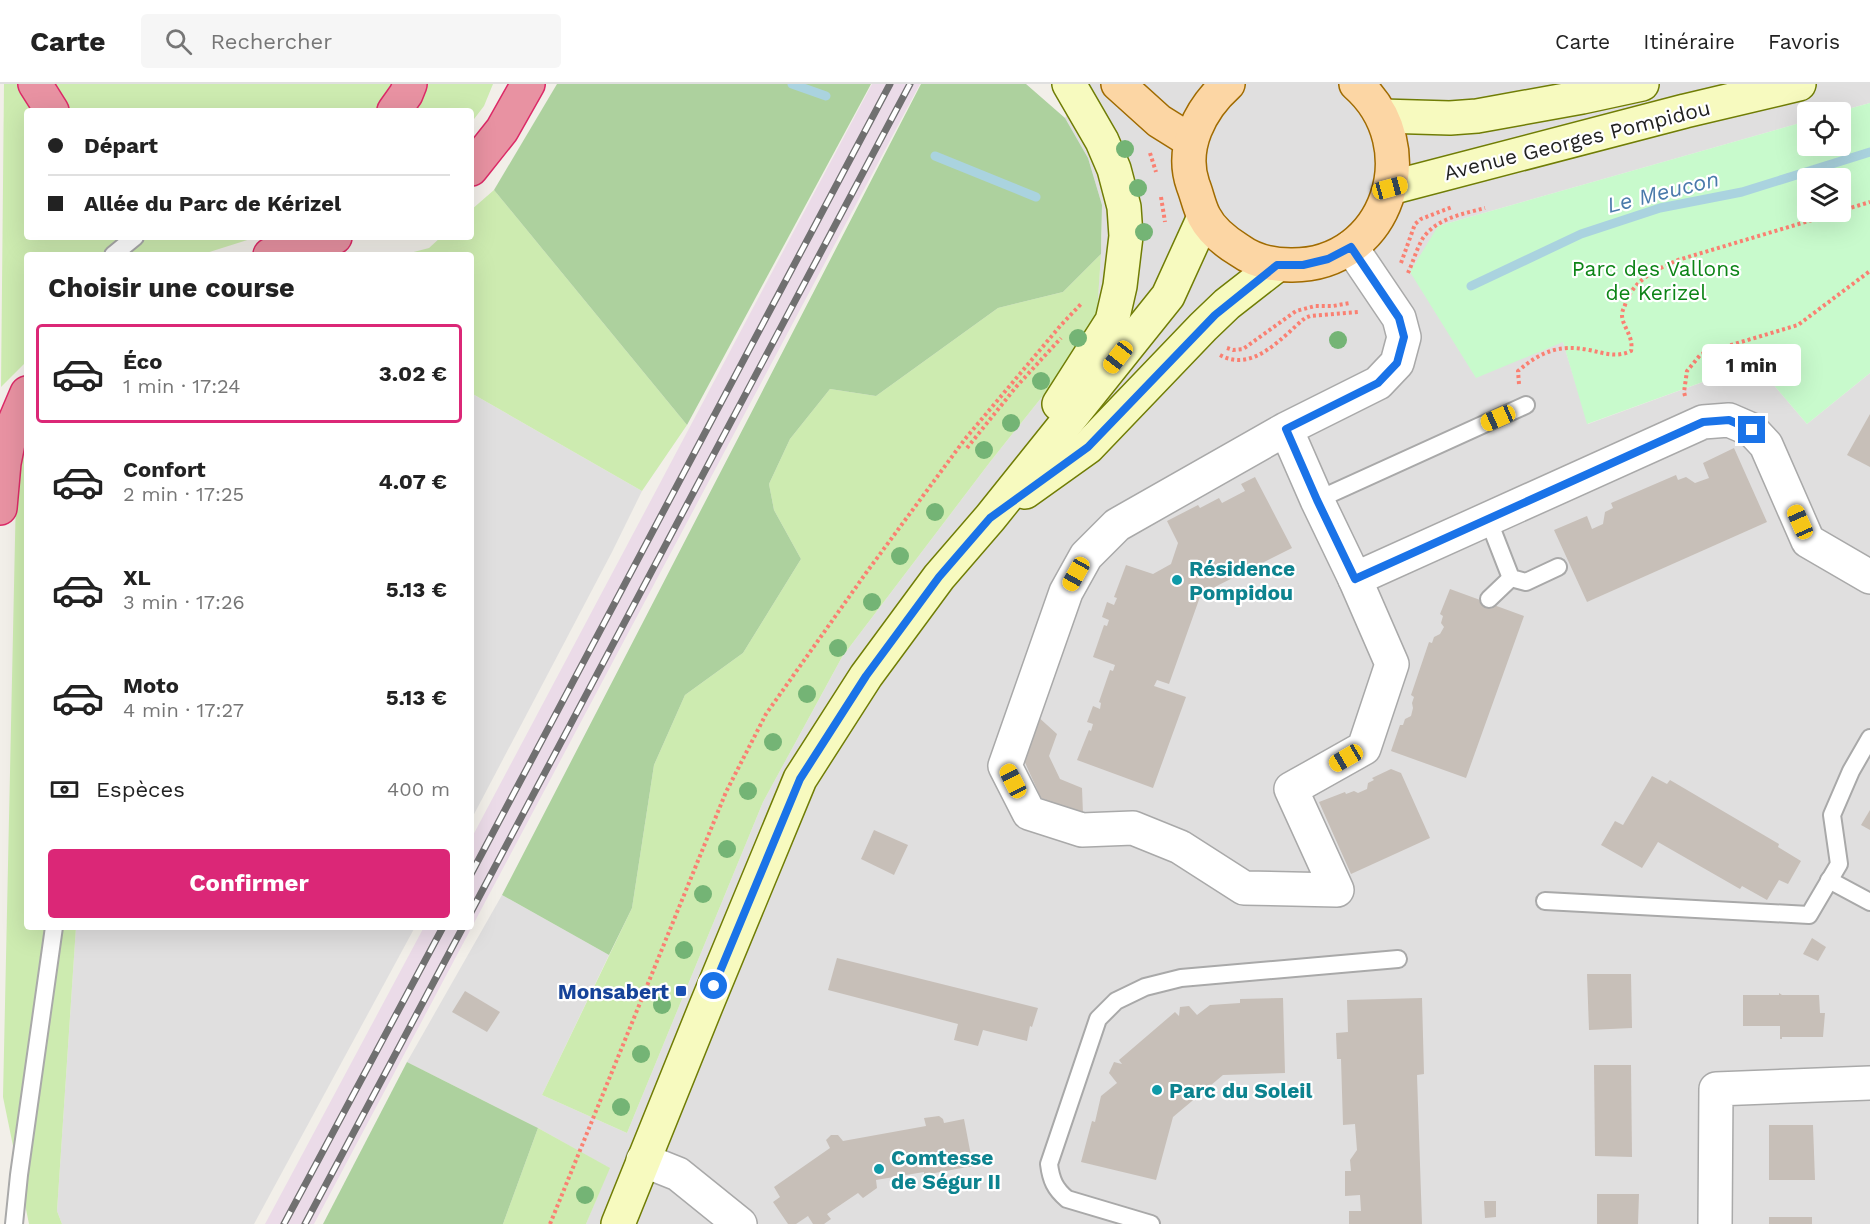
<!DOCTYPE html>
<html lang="fr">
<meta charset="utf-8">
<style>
body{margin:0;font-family:"Work Sans",sans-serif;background:#f6f6f6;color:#222;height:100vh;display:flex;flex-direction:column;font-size:22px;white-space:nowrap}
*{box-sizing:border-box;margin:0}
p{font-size:20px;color:#767676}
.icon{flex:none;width:33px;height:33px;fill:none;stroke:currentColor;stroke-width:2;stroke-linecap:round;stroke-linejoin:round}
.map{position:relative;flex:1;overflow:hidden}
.drawer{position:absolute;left:24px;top:168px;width:450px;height:678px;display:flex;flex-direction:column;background:#fff;border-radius:6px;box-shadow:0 6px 24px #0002}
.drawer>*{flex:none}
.guide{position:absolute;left:24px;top:24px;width:450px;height:132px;border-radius:6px;box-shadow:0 6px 24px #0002;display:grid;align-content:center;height:132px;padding:0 24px;background:#fff}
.controls{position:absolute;left:1797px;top:18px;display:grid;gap:12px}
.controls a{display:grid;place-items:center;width:54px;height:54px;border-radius:6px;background:#fff;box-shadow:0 6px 24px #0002;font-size:30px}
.end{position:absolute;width:27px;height:27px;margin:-14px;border:8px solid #1a73e8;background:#fff;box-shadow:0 0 0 3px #fff}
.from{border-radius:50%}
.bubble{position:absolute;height:42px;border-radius:6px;background:#fff;box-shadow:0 6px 24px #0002;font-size:20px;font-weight:700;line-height:42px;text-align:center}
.car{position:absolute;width:18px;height:36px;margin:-18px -9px;border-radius:8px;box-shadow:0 0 4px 2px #0007;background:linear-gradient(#f5c518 24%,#345 0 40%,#f5c518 0 76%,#345 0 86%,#f5c518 0)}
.guide b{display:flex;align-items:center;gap:21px;height:57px;font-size:22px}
.guide b+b{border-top:2px solid #e0e0e0}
.guide i{width:15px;height:15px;background:#222}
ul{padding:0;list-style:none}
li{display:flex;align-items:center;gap:18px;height:99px;margin:0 12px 9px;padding:0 12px;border:3px solid transparent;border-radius:6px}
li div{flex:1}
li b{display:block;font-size:22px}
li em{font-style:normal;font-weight:700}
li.active{border-color:#db2777}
li>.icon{width:54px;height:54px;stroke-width:1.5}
h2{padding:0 24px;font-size:27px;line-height:72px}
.pay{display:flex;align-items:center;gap:15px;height:66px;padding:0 24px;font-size:22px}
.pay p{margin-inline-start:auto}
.primary-button{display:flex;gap:12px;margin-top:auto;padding:12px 24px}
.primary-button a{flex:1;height:69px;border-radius:6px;background:#db2777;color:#fff;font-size:24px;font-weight:700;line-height:69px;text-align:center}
header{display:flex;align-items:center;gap:36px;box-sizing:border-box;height:84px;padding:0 30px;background:#fff;border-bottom:2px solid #e0e0e0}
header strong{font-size:28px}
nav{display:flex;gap:33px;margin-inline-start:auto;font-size:21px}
.search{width:420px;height:54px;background:#f6f6f6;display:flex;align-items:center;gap:15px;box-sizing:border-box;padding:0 21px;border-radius:6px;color:#767676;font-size:22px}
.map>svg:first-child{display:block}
.residential{fill:#e0dfdf}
.industrial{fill:#ebdbe8}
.grass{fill:#cdebb0}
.forest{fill:#add19e}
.park{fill:#c8facc;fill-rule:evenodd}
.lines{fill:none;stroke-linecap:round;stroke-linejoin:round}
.stream{stroke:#aad3df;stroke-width:9}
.building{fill:#c7bfb8}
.lane-casing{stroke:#a9a9a9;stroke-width:20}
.street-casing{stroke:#a9a9a9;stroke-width:36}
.secondary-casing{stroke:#707d05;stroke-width:36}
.primary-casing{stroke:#a06b00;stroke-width:36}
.highway-casing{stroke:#dc2a67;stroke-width:36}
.path{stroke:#fa8072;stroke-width:4;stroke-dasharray:3 3;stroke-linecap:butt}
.lane{stroke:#fff;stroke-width:16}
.street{stroke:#fff;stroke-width:33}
.secondary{stroke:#f7fabf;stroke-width:33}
.primary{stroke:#fcd6a4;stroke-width:33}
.highway{stroke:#e892a2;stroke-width:33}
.rail-casing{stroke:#707070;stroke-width:7}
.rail{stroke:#fff;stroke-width:4.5;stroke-dasharray:14;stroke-linecap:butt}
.tree{fill:#74b475}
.route{stroke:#1a73e8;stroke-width:8}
.culture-dot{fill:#0f9aa8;stroke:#fff;stroke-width:2}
.transit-dot{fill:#1a4fb4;stroke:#fff;stroke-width:2}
.labels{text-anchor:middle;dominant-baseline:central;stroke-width:4.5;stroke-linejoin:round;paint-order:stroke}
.street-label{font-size:21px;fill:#222;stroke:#fff}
.park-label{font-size:21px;fill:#0c8416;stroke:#fff}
.culture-label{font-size:21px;font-weight:bold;fill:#0d838f;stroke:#fff;text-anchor:start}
.transit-label{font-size:21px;font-weight:bold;fill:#164399;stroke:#fff;text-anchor:end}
.water-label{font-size:22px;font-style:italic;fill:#4a7aab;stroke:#fff}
</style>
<header>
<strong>Carte</strong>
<div class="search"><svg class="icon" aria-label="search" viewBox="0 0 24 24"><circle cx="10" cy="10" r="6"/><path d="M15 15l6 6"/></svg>Rechercher</div>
<nav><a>Carte</a><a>Itinéraire</a><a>Favoris</a></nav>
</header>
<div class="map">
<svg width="1870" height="1140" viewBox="0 0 1870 1140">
<rect width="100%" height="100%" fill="#f2efe9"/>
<!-- residential -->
<g class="residential">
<polygon points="1084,0 1870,0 1870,19 1837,28 1808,28 1807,37 1438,142 1563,258 1588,340 1755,279 1807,340 1870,289 1870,1140 586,1140 609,1084 538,1044 407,978 502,811 609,871 542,1011 627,1049 763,718 842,573 990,378 1096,245 1102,151 1102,121 1088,74 1065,34"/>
<polygon points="471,309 642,407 612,468 471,736"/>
<polygon points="76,843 415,843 254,1140 62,1140 57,1127"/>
</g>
<!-- industrial -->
<polygon class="industrial" points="872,0 920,0 314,1140 265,1140 424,843 471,843 471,755"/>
<!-- grass -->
<g class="grass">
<polygon points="4,0 493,0 484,22 471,39 471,27 27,27 27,153 257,153 200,171 27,171 27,277 1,303"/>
<polygon points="494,106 687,341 642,407 471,309 471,171 402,171 429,164 441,153 471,153 471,126"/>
<polygon points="1101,170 1096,245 990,378 842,573 763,718 627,1049 542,1011 632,824 654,681 685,611 743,569 801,475 774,426 769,400 790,355 830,305 876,312 998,224 1063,208"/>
<polygon points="27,339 27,843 76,843 57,1127 62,1140 29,1140 3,1013 17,363"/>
<polygon points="538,1044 610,1084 586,1140 503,1140"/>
</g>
<!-- forest -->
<g class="forest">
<polygon points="557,0 871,0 687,341 494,106"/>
<polygon points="921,0 1026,0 1065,34 1088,74 1102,121 1101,170 1063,208 998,224 876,312 830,305 790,355 769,400 774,426 801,475 743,569 685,611 654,681 632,824 609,871 502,811"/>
<polygon points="407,978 538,1044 503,1140 323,1140"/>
</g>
<!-- park -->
<path class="park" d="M1870 19V289L1807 340 1755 279 1587 340 1563 258 1476 294 1410 188 1438 142 1807 37 1808 62H1840V28H1837ZM1808 94H1840V128H1808Z"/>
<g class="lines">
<!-- stream -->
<g class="stream">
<polyline points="792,0 826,12"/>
<polyline points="935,72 1036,113"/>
<polyline points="1471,202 1581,150 1660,124 1742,108 1870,68"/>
</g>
</g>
<!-- building -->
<g class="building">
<polygon points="1870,330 1870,383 1847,371"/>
<polygon points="1734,364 1767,438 1587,518 1554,446 1587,432 1592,445 1603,440 1605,428 1613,424 1611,419 1676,391 1678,396 1686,393 1695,399 1709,394 1703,379"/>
<polygon points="1255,393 1292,464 1201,510 1169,600 1157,596 1154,602 1186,613 1153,704 1077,676 1089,646 1091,647 1093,640 1087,638 1093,622 1100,625 1101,619 1099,618 1110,586 1113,587 1115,581 1093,573 1104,541 1107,542 1109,536 1102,533 1107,518 1114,521 1117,514 1114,513 1126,481 1153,490 1171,480 1178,459 1167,437 1198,421 1200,424 1219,414 1222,419 1245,407 1241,400"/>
<polygon points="1450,505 1524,532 1466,694 1391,667 1400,641 1403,641 1405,635 1411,632 1413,624 1412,619 1414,613 1411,611 1429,558 1432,559 1434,553 1440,550 1444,543 1441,539 1443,532 1440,530"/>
<polygon points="1036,631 1057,650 1049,672 1060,695 1082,704 1083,730 1041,714 1022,672"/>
<polygon points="1391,685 1401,689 1430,754 1351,790 1319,718 1345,708 1346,710 1354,707 1358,709 1367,705 1368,699 1374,696 1372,694"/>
<polygon points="1652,692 1667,700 1670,696 1779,760 1778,763 1801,777 1788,800 1779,796 1767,816 1742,802 1740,805 1658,758 1642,784 1601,761 1615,737 1623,741"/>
<polygon points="1870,726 1870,746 1861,741"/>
<polygon points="874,746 908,761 894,791 861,775"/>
<polygon points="1812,854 1826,863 1818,877 1803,870"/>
<polygon points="837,874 1038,924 1032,943 1030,942 1027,957 983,946 978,962 954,956 958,940 828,906"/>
<polygon points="1587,890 1631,890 1632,944 1589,946"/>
<polygon points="465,907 500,928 487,948 452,928"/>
<polygon points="1779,909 1782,911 1819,911 1820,929 1825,929 1823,953 1782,953 1782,955 1780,955 1780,942 1743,942 1743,911 1779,911"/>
<polygon points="1283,914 1285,989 1223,991 1173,1033 1156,1096 1081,1078 1092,1037 1095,1038 1101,1012 1117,999 1109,989 1114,978 1122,980 1119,976 1175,928 1179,932 1180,923 1189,922 1197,931 1210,921 1240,919 1240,915"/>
<polygon points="1422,914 1424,990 1417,991 1422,1140 1349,1140 1349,1127 1361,1127 1360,1111 1345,1112 1345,1087 1351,1087 1350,1076 1357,1066 1355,1040 1343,1041 1341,975 1337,975 1336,949 1348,948 1347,916"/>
<polygon points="1594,981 1631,981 1632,1073 1595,1072"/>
<polygon points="939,1032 943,1035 944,1039 964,1035 973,1082 924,1091 924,1088 876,1096 877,1104 863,1114 858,1109 827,1130 831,1135 824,1140 813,1140 808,1132 796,1140 788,1140 773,1118 780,1113 774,1103 830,1064 826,1056 831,1051 838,1051 843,1057 926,1042 924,1034"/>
<polygon points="1769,1041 1813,1041 1815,1096 1769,1096"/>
<polygon points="1597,1110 1639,1110 1638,1140 1597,1140"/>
<polygon points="1484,1117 1496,1117 1496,1133 1485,1134"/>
<rect x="1769" y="1133" width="43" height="7"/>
</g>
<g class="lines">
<defs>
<g id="lane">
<polyline points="113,171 135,153"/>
<polyline points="1317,416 1526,321"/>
<polyline points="1488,435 1511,494 1526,498 1558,483"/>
<polyline points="1489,515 1511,494"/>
<polyline points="1829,796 1870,818"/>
<polyline points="1545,817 1809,831 1839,780 1832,731 1851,687 1870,654"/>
<polyline points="14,1140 19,1091 54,843"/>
<path d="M1151 1140 1067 1115C1055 1105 1051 1096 1049 1080L1098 935 1116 917 1145 903 1181 894 1398 875"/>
</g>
<g id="street">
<polyline points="1286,345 1317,416 1355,495 1392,580 1364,664 1291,705 1337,806 1244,804 1180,763 1133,744 1082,746 1029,729 1005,682 1066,508 1086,472 1117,441 1286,345 1378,299 1397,279 1404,253 1399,234 1351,163"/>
<polyline points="1355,495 1703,338 1729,336 1752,346 1766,361 1808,457 1870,493"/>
<polyline points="643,1076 678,1090 740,1140"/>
<polyline points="1715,1140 1716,1005 1870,999"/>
</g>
<g id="secondary">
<polyline points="1382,32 1450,34 1477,32 1582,13 1642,0"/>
<polyline points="1390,104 1685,27 1799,0"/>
<polyline points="1059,320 1112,237 1120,202 1126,152 1124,123 1114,85 1102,57 1069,0"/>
<polyline points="1025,408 1088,363 1203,243 1227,220 1277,181"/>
<polyline points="618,1140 706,922 800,695 866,592 939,493 990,434 1168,212 1204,133"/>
</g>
<g id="primary">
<polyline points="1118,0 1159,37 1191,57"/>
<path d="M1228 0C1200 25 1180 64 1193 101 1197 111 1199 122 1204 132 1211 146 1226 158 1239 166 1254 177 1273 181 1291 181 1388 182 1427 62 1356 0"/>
</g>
<g id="highway">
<polyline points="35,0 52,27"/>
<polyline points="394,27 406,10 410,0"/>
<polyline points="471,85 502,46 528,0"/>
<polyline points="270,171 335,153"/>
<polyline points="0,424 4,379 10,349 27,309"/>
</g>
</defs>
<!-- lane casing -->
<use href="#lane" class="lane-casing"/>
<!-- street casing -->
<use href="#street" class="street-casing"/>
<!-- secondary casing -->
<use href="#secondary" class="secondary-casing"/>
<!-- primary casing -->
<use href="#primary" class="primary-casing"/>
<!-- highway casing -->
<use href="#highway" class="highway-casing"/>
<!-- path -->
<g class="path">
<polyline points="1150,69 1156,88"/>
<polyline points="1161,113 1165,138"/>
<polyline points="1840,127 1870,118"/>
<polyline points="1401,179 1415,140 1421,135 1452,123"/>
<path d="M1408 189C1413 178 1417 164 1423 154 1437 134 1463 130 1485 124"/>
<polyline points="1227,264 1233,266 1243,265 1296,227 1315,222 1333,222 1350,219"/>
<path d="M1220 271C1253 289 1281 254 1305 234L1310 232 1358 228"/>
<path d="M1519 300 1518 287C1540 268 1559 260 1589 266 1604 269 1616 274 1631 267 1634 252 1622 242 1622 231 1622 227 1624 224 1625 221 1633 196 1655 186 1678 176L1839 128"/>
<polyline points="1685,312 1684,308 1687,287 1701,270 1798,241 1870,187"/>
<polyline points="967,364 1016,303 1061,254"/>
<polyline points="550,1140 726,708 766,630 866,489 965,355 1061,241 1082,219"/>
</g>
<!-- lane -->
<use href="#lane" class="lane"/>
<!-- street -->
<use href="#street" class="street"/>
<!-- secondary -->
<use href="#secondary" class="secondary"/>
<!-- primary -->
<use href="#primary" class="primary"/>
<!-- highway -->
<use href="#highway" class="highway"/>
<defs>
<g id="rail">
<polyline points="471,790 890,0"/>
<polyline points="471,828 910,0"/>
<polyline points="284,1140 443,843"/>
<polyline points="305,1140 463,843"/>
</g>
</defs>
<!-- rail casing -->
<use href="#rail" class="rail-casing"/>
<!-- rail -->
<use href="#rail" class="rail"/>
</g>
<!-- trees -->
<g class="tree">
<circle cx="1125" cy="65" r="9"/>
<circle cx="1138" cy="104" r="9"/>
<circle cx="1144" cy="148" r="9"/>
<circle cx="1078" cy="254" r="9"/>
<circle cx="1338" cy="256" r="9"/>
<circle cx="1041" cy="297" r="9"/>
<circle cx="1011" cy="339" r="9"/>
<circle cx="984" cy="366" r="9"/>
<circle cx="935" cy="428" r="9"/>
<circle cx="900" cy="472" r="9"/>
<circle cx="872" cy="518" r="9"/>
<circle cx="838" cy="564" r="9"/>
<circle cx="807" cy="610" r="9"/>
<circle cx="773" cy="658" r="9"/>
<circle cx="748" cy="707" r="9"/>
<circle cx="727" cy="765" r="9"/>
<circle cx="703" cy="810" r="9"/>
<circle cx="684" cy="866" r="9"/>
<circle cx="662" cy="921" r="9"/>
<circle cx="641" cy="970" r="9"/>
<circle cx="621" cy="1023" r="9"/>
<circle cx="585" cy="1111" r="9"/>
</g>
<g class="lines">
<!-- route -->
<polyline class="route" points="714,902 800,695 866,592 939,493 977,449 990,434 1088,363 1215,231 1277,181 1303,181 1328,175 1351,163 1399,234 1404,253 1397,279 1378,299 1286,345 1317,416 1355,495 1703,338 1729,336 1752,346"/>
</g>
<!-- markers -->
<g class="culture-dot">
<circle cx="1177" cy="496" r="6"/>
<circle cx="1157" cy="1006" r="6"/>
<circle cx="879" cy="1085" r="6"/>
</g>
<rect class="transit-dot" x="675" y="901" width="12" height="12" rx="3"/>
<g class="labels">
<!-- street labels -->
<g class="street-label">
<text transform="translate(1577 56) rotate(-14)">Avenue Georges Pompidou</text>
</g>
<!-- park labels -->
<g class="park-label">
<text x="1656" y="184">Parc des Vallons<tspan x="1656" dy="24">de Kerizel</tspan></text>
</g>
<!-- culture labels -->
<g class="culture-label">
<text x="1189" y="484">Résidence<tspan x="1189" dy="24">Pompidou</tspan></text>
<text x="1169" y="1006">Parc du Soleil</text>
<text x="891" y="1073">Comtesse<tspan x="891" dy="24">de Ségur II</tspan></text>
</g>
<!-- transit labels -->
<g class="transit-label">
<text x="669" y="907">Monsabert</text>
</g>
<!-- water labels -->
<g class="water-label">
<text transform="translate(1663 108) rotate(-14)">Le Meucon</text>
</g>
</g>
</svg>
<div class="controls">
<a><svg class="icon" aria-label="locate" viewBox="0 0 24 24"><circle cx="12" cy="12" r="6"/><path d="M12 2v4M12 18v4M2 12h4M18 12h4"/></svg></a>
<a><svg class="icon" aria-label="layers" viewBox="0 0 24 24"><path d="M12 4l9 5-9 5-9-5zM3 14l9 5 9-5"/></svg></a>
</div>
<i class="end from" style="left:714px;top:902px"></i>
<i class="end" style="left:1752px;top:346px"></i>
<div class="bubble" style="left:1702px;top:260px;width:99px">1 min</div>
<i class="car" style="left:1390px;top:104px;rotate:75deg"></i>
<i class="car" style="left:1118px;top:273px;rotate:218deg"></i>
<i class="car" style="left:1498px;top:334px;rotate:246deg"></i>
<i class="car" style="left:1800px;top:438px;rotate:336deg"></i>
<i class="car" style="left:1076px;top:490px;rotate:209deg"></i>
<i class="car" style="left:1346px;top:674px;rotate:240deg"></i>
<i class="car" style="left:1013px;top:697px;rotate:333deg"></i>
<div class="guide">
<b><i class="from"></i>Départ</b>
<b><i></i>Allée du Parc de Kérizel</b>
</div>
<section class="drawer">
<h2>Choisir une course</h2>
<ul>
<li class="active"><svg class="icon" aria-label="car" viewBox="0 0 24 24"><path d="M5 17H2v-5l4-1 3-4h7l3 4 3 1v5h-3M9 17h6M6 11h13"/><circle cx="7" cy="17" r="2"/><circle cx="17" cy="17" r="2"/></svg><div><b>Éco</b><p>1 min · 17:24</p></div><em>3.02 €</em></li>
<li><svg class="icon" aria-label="car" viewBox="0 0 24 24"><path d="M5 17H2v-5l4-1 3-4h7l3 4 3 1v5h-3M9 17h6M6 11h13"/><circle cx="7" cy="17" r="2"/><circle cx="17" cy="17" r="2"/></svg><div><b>Confort</b><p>2 min · 17:25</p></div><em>4.07 €</em></li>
<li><svg class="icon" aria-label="car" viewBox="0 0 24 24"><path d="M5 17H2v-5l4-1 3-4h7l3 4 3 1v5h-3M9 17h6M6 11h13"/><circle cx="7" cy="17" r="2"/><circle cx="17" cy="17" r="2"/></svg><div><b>XL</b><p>3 min · 17:26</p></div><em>5.13 €</em></li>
<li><svg class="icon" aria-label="car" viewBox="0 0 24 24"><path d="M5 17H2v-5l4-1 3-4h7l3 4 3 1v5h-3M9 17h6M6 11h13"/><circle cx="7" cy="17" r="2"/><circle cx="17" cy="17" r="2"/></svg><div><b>Moto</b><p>4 min · 17:27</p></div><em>5.13 €</em></li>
</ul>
<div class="pay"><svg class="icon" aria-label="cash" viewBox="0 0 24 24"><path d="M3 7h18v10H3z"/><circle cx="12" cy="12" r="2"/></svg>Espèces<p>400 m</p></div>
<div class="primary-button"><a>Confirmer</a></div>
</section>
</div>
